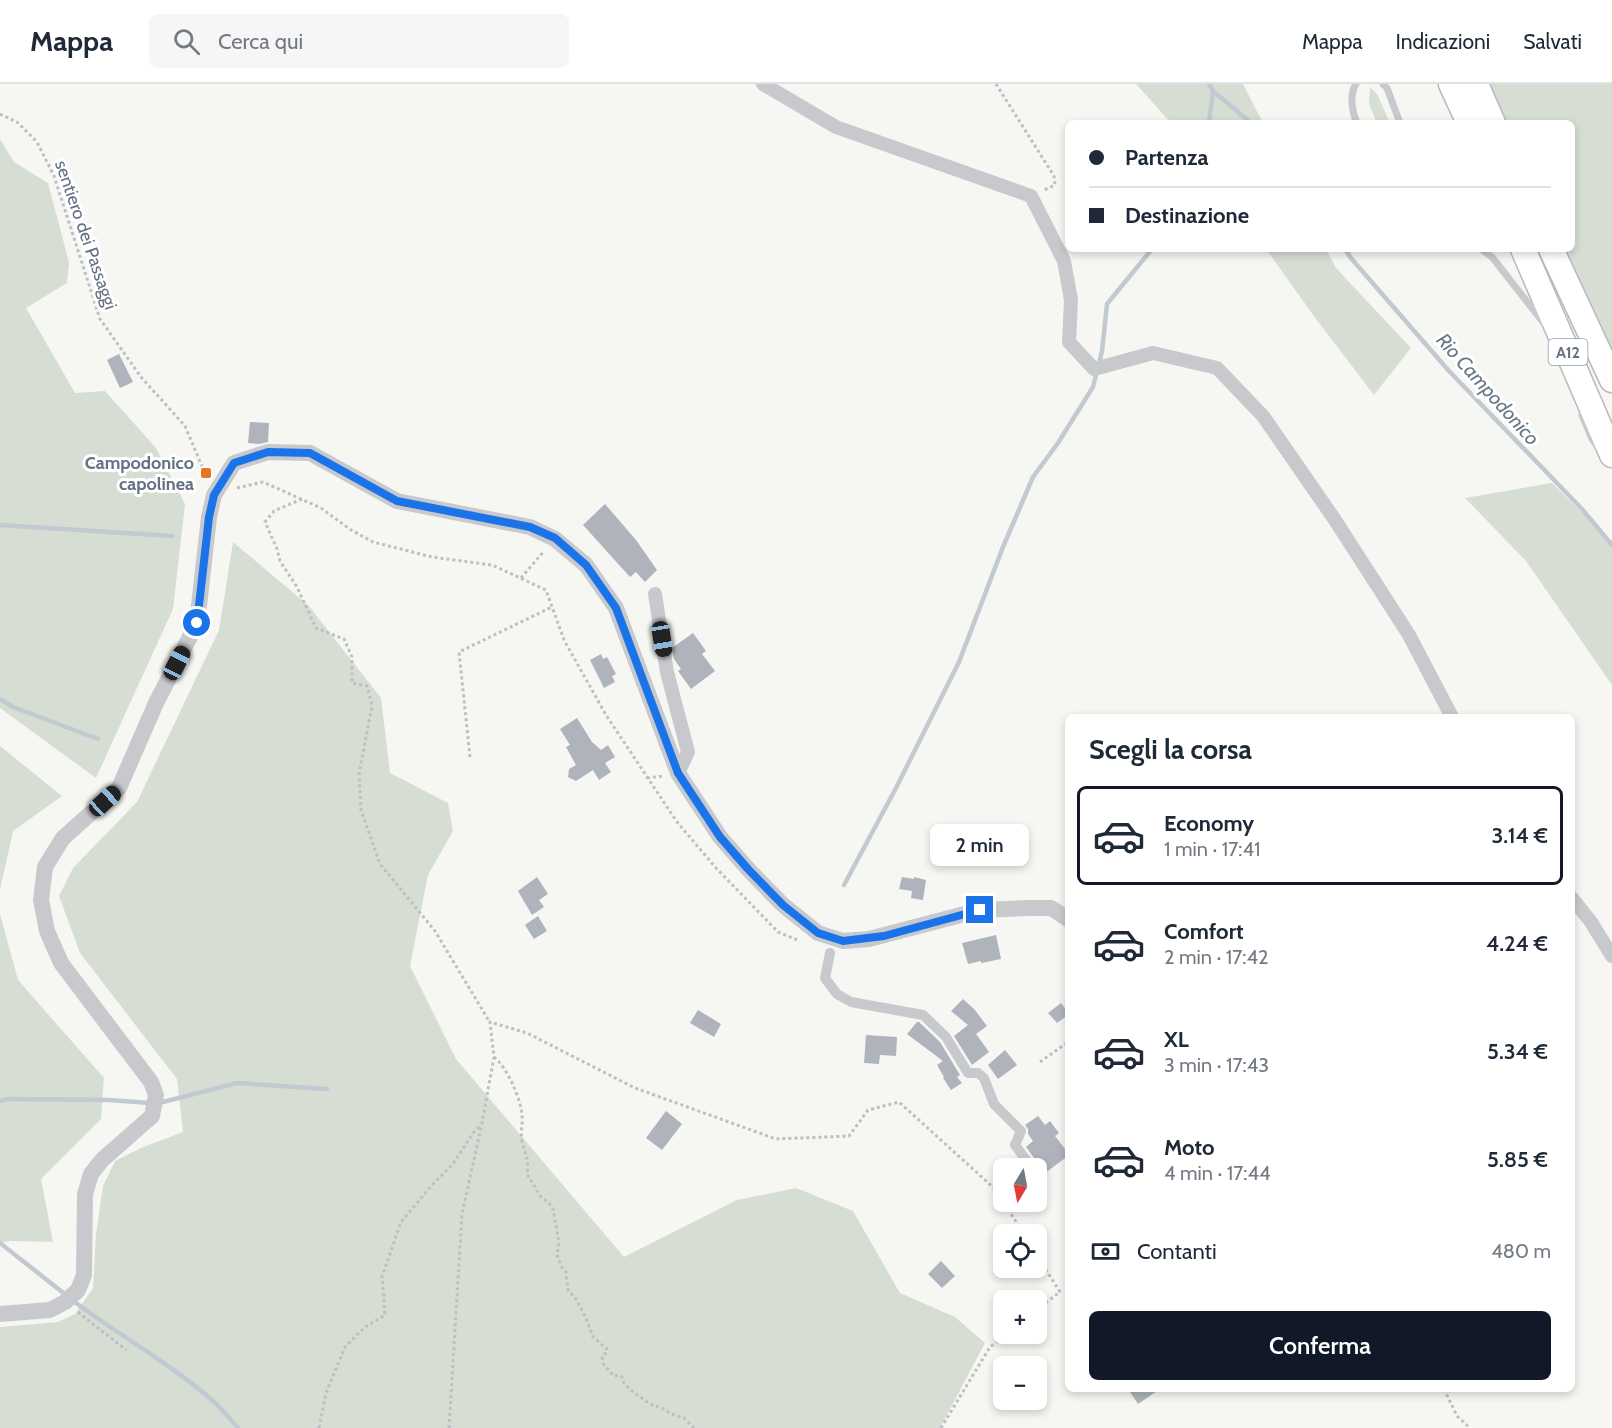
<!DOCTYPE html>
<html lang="it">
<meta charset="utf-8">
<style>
body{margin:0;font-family:Cabin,sans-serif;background:#f6f6f7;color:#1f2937;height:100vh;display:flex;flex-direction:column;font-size:22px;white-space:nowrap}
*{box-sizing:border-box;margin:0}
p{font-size:20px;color:#747a83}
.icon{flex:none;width:33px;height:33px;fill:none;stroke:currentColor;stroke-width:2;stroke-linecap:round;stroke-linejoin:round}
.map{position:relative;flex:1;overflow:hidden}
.side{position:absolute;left:1065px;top:630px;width:510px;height:678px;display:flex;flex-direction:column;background:#fff;border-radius:9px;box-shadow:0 3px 9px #0003}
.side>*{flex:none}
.banner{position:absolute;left:1065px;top:36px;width:510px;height:132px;border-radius:9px;box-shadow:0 3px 9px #0003;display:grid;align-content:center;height:132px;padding:0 24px;background:#fff}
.needle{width:39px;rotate:190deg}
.buttons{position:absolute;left:993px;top:1074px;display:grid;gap:12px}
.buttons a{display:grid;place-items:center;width:54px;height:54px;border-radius:9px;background:#fff;box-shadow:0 3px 9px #0003;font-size:30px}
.end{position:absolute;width:27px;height:27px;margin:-14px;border:8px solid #1a73e8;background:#fff;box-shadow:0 0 0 3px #fff}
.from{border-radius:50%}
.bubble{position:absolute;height:42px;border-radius:9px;background:#fff;box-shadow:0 3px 9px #0003;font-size:20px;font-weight:600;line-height:42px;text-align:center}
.car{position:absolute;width:18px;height:36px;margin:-18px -9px;border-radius:8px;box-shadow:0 0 4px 2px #0007;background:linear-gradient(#222 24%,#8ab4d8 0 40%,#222 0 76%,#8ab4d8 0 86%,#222 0)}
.banner b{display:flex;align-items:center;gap:21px;height:57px;font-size:22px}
.banner b+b{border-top:2px solid #e0e1e3}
.banner i{width:15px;height:15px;background:#1f2937}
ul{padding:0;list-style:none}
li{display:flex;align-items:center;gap:18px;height:99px;margin:0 12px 9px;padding:0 12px;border:3px solid transparent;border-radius:9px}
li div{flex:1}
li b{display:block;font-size:22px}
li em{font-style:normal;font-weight:600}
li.active{border-color:#111827}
li>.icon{width:54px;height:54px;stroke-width:1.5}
h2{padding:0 24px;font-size:27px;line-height:72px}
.pay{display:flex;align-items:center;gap:15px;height:66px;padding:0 24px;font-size:22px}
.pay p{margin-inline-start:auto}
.cta{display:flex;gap:12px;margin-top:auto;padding:12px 24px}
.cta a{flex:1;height:69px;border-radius:9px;background:#111827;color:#fff;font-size:24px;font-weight:600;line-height:69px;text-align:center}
header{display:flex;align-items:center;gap:36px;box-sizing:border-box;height:84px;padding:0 30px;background:#fff;border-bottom:2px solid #e0e1e3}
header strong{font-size:28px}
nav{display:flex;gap:33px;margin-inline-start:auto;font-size:21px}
.search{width:420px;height:54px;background:#f6f6f7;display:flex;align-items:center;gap:15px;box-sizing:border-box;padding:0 21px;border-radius:9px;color:#747a83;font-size:22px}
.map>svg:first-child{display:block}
.green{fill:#d6ded4}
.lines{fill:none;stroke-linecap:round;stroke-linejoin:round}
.stream{stroke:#c2c9d0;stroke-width:4.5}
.building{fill:#afb4bc}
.motorway-casing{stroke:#b7b9bd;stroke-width:27}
.path{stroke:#bebfc2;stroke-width:3;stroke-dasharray:3 3;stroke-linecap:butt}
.service{stroke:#c7c9cd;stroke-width:7}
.pedestrian{stroke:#c7c9cd;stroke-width:10}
.minor{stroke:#c7c9cd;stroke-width:14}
.tertiary{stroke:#c7c9cd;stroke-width:16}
.motorway{stroke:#fff;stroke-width:24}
.route{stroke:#1a73e8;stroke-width:8}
.poi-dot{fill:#e67524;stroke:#fff;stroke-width:2}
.labels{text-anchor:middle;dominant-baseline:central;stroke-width:6;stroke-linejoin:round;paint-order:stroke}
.shield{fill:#fff;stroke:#939caa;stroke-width:1.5}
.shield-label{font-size:16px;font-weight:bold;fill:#657185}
.street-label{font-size:18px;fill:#657185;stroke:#fff}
.poi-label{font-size:18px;font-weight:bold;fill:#657185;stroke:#fff;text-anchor:end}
.water-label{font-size:20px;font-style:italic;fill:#667988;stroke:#fff}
</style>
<header>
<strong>Mappa</strong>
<div class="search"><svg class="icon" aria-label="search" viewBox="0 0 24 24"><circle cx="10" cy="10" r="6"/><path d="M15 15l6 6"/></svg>Cerca qui</div>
<nav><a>Mappa</a><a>Indicazioni</a><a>Salvati</a></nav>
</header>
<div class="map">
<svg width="1612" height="1344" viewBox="0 0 1612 1344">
<rect width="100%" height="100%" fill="#f6f7f3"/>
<!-- green -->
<g class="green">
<polygon points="1136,0 1243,0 1263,39 1171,39"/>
<polygon points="1489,0 1612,0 1612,267 1559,165 1572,165 1572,39 1505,39"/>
<polygon points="1370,3 1377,10 1390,39 1377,39 1369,20"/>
<polygon points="0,55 14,78 48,99 69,178 67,199 26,224 75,309 105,307 156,364 185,420 173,525 96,694 0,624"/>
<polygon points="1266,165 1326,165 1336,184 1411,264 1374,311 1316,235"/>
<polygon points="1552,399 1612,458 1612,601 1526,477 1465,414"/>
<polygon points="233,458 308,521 381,614 390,689 448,719 453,747 428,791 410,882 456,975 624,1173 737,1116 796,1104 853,1127 900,1209 955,1233 985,1259 940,1344 0,1344 0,1243 58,1238 75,1230 93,1204 96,1150 103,1102 115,1077 141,1064 183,1048 177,995 80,869 59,812 73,784 137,718 219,546"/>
<polygon points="0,662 62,712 13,747 0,806"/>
<polygon points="0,830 18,896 104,994 101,1035 41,1095 53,1158 10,1157 0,1159"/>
</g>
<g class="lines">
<!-- stream -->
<g class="stream">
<polyline points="1209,0 1213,7 1251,39"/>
<polyline points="1209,39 1213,7"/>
<polyline points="1345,165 1350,173 1449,287 1582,425 1612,461"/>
<polyline points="0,441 172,452"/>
<polyline points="0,615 13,623 98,655"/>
<polyline points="844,801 896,704 959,578 1003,463 1033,393 1058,359 1093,303 1102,267 1107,220 1152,165"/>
<polyline points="0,1017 9,1015 109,1016 150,1019"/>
<polyline points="159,1019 237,999 327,1005"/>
<polyline points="0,1159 66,1211"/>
<path d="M72 1216C118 1251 170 1279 213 1317 222 1325 230 1335 238 1344"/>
</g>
</g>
<!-- building -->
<g class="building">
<polygon points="119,270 133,298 120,304 107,276"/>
<polygon points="250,338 269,339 268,358 259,360 248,359"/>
<polygon points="605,420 636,456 657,486 645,498 636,488 630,493 583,441"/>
<polygon points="693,549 706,567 702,570 715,587 691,605 678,587 681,585 674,575 672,564"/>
<polygon points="601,570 603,575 607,573 616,590 612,592 615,598 604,604 590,576"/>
<polygon points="577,634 592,658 601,666 608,661 615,673 605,679 611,688 599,696 593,686 576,697 568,693 569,685 576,681 566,663 570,661 560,645"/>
<polygon points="537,793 548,810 539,816 544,823 532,831 518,807"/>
<polygon points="902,793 914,795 914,793 926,796 923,816 911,814 912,807 899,805"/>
<polygon points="538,832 547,847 534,855 525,841"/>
<polygon points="996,851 1001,875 981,879 981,877 968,880 962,859"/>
<polygon points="963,915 974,925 987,942 976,950 989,968 972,981 954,952 968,941 951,927"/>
<polygon points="1061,919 1068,928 1068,931 1057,939 1048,929"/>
<polygon points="698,926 721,940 714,953 690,939"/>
<polygon points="917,938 919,938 940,958 960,991 957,993 962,999 951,1006 943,994 944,993 937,981 943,977 907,950"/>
<polygon points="866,951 897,953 896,972 880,971 879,980 864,979"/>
<polygon points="1005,966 1017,981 998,995 988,981"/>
<polygon points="666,1027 682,1040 662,1066 646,1054"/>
<polygon points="1038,1032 1045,1041 1050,1037 1059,1049 1055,1052 1068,1069 1068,1072 1045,1089 1026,1063 1033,1057 1028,1050 1028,1045 1025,1041"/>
<polygon points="941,1177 955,1192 942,1204 928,1190"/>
<polygon points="1128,1305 1160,1305 1138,1320"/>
</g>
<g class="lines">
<defs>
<g id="motorway">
<polyline points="1451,0 1469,39"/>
<polyline points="1476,0 1493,39"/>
<polyline points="1523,165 1612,371"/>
<polyline points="1551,165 1612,296"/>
</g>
</defs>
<!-- motorway casing -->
<use href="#motorway" class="motorway-casing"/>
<!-- path -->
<g class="path">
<polyline points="996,0 1054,92 1055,101 1044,106"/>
<polyline points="0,30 17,38 37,58 54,92 100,235 141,293 185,342 207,394"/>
<polyline points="237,404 263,398 321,424 351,446 373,458 432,473 492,481 546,506 564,556 606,631 677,738 716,784 778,848 800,857"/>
<polyline points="302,415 274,427 265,438 277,465 280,477 297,503 316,544 344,555 352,573 352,599 367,602 372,622 359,690 361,726 380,780 435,847 489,937"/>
<polyline points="521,494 544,467"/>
<polyline points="470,673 459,568 552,523"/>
<polyline points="647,694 663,692"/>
<path d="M494 973C507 983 522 1017 522 1033 523 1041 520 1048 522 1057 525 1070 529 1075 527 1090L541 1113 549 1119 553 1125 559 1159 557 1171 561 1182 566 1188 568 1206 576 1215 586 1234 593 1253 607 1265V1268L602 1273 604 1281 614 1292 619 1291 622 1293 624 1299 632 1307 650 1320 662 1324 672 1330 684 1334 694 1344"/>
<polyline points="1040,978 1068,958"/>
<polyline points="995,1105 1024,1150"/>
<polyline points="1036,1170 1060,1208 1036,1226"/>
<polyline points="78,1228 126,1266"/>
<polyline points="1444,1305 1457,1332 1470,1344"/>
<polyline points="319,1344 326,1309 345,1263 365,1243 385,1231 382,1193 401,1138 433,1100 453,1080 473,1049 481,1041"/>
<polyline points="449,1344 462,1130 482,1039 494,973 490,938 527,949 635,1004 776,1055 849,1052 868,1026 899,1018 995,1105 1004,1099"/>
<polyline points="941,1344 990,1263 1007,1250"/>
</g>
<!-- service -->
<g class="service">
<path d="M1356 0C1349 11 1352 28 1357 39"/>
<polyline points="1383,0 1387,4 1400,39"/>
<polyline points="1481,165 1492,173 1543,238"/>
<polyline points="1582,331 1592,355 1597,362"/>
</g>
<!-- pedestrian -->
<polyline class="pedestrian" points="830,869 825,894 837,910 851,918 923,931 946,953 968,989 978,989 984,994 994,1020 1021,1047 1015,1061 1032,1084"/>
<!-- minor -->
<g class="minor">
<polyline points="763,0 836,43 1031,112 1064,177 1071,216 1069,258 1094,285 1153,269 1217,284 1263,332 1335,436 1409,551 1452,633"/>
<polyline points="655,510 667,588 688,668 678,689"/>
<polyline points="1572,814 1591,838 1612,872"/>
</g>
<!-- tertiary -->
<polyline class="tertiary" points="0,1230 50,1226 65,1218 78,1206 84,1191 85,1110 91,1090 102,1076 152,1032 156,1011 151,998 61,879 47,847 41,816 45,783 63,754 119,704 156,619 197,539 209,433 214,411 234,379 268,368 310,369 397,417 530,443 555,455 586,481 616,524 678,689 720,753 748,785 783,821 818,849 843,857 869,855 980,826 1028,824 1051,824 1068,835"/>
<!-- motorway -->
<use href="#motorway" class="motorway"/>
</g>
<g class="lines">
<!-- route -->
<polyline class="route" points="197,539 209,433 214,411 234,379 268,368 310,369 397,417 530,443 555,454 586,481 616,524 678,689 720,753 748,785 783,821 818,849 843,857 884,852 980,826"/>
</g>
<!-- markers -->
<rect class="poi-dot" x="200" y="383" width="12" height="12" rx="3"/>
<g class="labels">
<!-- shield labels -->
<rect class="shield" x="1548.5" y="255" width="39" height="26" rx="4.5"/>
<g class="shield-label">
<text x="1568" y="268">A12</text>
</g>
<!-- street labels -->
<g class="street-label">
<text transform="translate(86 151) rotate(71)">sentiero dei Passaggi</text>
</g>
<!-- poi labels -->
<g class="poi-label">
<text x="194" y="379">Campodonico<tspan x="194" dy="21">capolinea</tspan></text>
</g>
<!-- water labels -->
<g class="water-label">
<text transform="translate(1488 305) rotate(48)">Rio Campodonico</text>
</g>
</g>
</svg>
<div class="buttons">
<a><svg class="needle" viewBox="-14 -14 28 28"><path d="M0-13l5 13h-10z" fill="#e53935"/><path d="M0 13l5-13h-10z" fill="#747a83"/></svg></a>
<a><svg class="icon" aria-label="locate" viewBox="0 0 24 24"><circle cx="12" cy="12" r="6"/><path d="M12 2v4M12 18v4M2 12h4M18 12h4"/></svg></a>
<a>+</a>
<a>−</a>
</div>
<i class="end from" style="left:197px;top:539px"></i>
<i class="end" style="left:980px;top:826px"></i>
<div class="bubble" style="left:930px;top:740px;width:99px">2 min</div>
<i class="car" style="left:662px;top:555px;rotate:171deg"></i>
<i class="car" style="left:177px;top:579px;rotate:27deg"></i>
<i class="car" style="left:105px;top:717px;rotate:48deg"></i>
<div class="banner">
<b><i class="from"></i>Partenza</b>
<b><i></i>Destinazione</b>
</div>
<section class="side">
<h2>Scegli la corsa</h2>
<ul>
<li class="active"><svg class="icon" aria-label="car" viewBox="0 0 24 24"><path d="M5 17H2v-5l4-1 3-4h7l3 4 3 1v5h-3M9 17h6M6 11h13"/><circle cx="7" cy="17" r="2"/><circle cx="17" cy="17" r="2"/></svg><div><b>Economy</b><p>1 min · 17:41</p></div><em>3.14 €</em></li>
<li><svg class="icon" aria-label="car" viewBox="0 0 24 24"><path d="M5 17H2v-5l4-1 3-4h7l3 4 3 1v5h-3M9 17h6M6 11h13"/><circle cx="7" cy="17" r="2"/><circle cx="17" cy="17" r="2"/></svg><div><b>Comfort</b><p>2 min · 17:42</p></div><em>4.24 €</em></li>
<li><svg class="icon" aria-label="car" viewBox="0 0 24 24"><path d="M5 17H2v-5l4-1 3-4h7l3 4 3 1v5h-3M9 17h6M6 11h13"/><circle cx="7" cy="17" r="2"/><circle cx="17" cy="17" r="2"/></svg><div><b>XL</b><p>3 min · 17:43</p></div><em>5.34 €</em></li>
<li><svg class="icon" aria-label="car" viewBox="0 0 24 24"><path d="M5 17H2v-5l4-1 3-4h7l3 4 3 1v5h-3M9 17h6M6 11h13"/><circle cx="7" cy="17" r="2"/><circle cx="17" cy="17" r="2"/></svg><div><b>Moto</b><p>4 min · 17:44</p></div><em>5.85 €</em></li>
</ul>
<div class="pay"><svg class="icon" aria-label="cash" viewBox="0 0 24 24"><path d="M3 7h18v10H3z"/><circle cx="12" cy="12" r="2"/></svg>Contanti<p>480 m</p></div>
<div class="cta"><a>Conferma</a></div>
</section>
</div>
